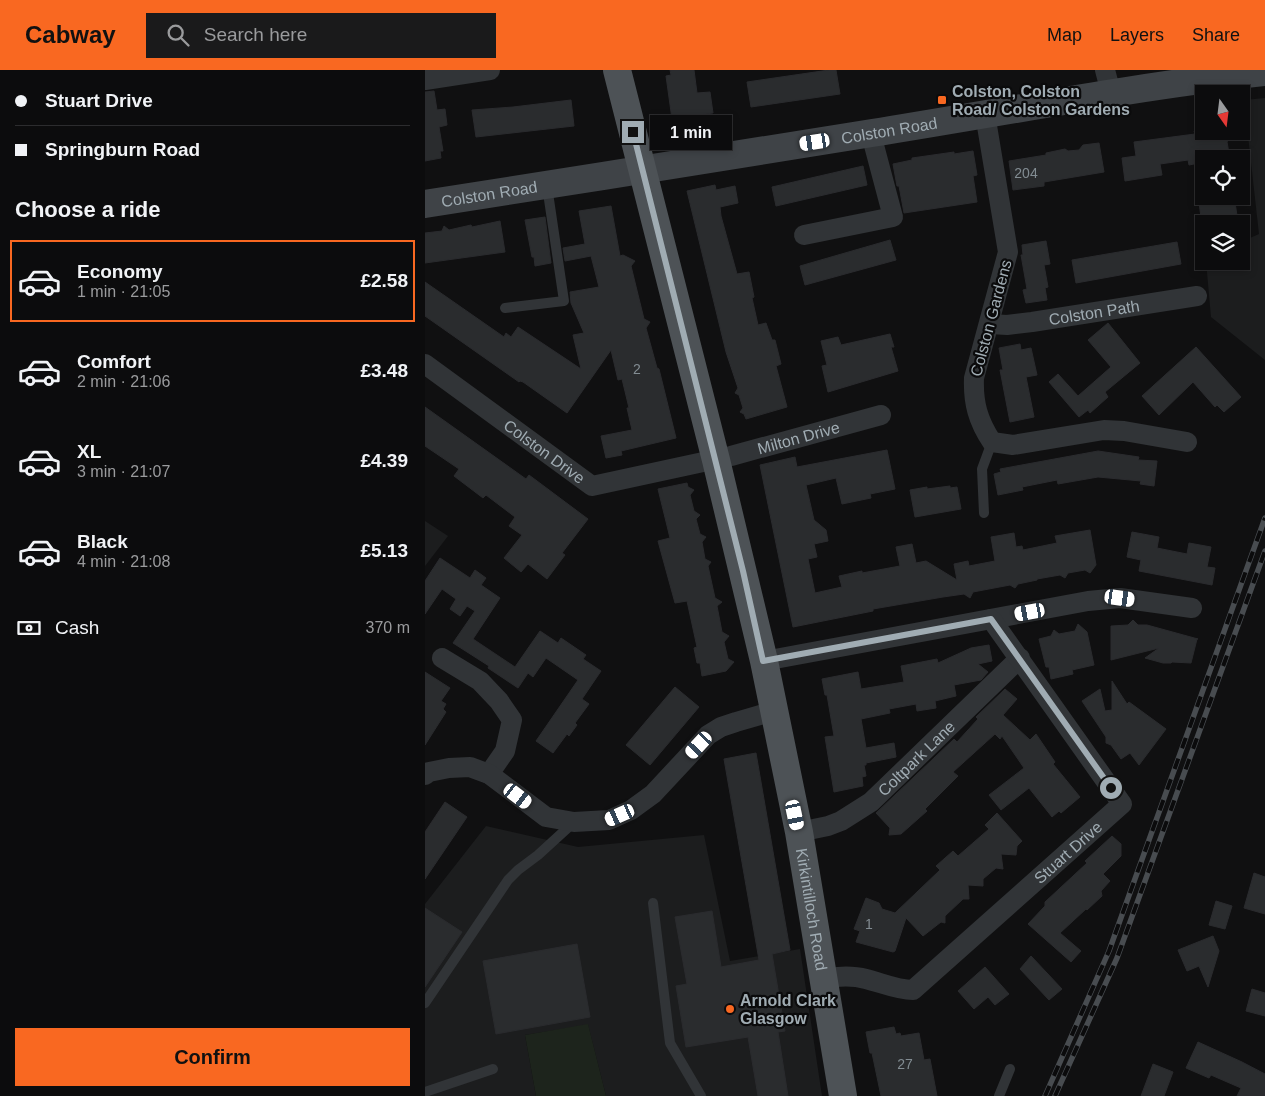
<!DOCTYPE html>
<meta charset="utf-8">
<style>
body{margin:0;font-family:Helvetica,sans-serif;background:#1a1a1b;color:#f1f3f6;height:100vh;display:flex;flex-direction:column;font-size:19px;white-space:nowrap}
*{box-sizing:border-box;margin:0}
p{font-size:16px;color:#9a9b9d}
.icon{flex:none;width:28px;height:28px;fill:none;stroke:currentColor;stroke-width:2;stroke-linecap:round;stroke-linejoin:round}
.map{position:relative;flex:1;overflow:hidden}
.sheet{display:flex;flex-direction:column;background:#0c0c0d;width:425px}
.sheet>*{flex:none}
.hud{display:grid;align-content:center;height:110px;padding:0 15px;background:#0c0c0d}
.needle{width:32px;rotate:166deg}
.tools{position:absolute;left:770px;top:15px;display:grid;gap:10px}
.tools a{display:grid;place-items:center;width:55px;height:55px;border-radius:0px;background:#0c0c0d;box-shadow:0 2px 8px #0003,0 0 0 1px #2c2c2e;font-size:25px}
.end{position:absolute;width:22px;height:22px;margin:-11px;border:6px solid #a0acb3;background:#111;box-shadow:0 0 0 2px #111}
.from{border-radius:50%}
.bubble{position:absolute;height:35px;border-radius:0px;background:#0c0c0d;box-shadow:0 2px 8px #0003,0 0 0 1px #2c2c2e;font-size:16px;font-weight:600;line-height:35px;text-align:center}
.car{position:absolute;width:15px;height:30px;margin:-15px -8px;border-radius:6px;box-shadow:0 0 4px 1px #0007;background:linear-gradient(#fff 24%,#345 0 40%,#fff 0 76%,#345 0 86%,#fff 0)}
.hud b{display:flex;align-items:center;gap:18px;height:48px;font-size:19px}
.hud b+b{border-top:1px solid #2c2c2e}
.hud i{width:12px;height:12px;background:#f1f3f6}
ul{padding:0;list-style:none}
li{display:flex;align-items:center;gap:15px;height:82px;margin:0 10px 8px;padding:0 5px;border:2px solid transparent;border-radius:0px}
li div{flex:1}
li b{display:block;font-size:19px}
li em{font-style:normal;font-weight:600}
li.active{border-color:#f96821}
li>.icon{width:45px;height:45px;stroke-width:1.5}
h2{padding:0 15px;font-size:22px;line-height:60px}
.pay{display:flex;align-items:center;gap:12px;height:55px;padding:0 15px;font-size:19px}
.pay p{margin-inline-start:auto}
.action{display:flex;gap:10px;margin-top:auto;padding:10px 15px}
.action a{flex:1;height:58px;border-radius:0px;background:#f96821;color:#111;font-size:20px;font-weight:600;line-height:58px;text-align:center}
header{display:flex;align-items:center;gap:30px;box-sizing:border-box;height:70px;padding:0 25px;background:#f96821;color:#111}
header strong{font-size:24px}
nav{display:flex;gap:28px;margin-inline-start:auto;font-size:18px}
.search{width:350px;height:45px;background:#1a1a1b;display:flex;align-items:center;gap:12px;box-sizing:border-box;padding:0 18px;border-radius:0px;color:#9a9b9d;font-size:19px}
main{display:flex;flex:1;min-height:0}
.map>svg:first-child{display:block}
.built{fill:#1c1d1e}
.green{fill:#1d241c}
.building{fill:#2a2c2e;stroke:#2a2b2e}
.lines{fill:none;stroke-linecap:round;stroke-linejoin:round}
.lane{stroke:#313437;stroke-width:10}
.street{stroke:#313437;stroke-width:20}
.secondary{stroke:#3f4347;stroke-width:28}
.primary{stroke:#4d5256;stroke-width:28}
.rail-casing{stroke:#484c50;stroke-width:5.5}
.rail{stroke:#0b0b0c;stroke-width:4;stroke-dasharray:11;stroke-linecap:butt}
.route{stroke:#a0acb3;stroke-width:6}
.poi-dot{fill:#f96821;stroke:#0b0b0c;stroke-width:2}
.labels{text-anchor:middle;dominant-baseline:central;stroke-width:4.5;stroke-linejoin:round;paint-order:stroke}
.number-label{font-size:14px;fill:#828c92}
.poi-label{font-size:16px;font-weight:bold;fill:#a0acb3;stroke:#0b0b0c;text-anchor:start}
.street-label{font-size:16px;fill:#a0acb3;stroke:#0b0b0c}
</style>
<header>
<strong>Cabway</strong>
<div class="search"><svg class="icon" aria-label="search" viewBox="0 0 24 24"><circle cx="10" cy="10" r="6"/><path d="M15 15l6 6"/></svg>Search here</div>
<nav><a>Map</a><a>Layers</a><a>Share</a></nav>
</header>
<main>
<section class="sheet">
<div class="hud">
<b><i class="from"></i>Stuart Drive</b>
<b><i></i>Springburn Road</b>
</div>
<h2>Choose a ride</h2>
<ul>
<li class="active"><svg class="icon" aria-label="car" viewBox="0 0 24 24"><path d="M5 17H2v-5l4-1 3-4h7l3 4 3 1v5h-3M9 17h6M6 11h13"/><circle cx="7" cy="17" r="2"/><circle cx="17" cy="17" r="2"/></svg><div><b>Economy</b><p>1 min · 21:05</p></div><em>£2.58</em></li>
<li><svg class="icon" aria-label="car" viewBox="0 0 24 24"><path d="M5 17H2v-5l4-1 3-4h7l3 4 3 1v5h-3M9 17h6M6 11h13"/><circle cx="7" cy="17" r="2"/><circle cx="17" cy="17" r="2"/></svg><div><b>Comfort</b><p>2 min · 21:06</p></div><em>£3.48</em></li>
<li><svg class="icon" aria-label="car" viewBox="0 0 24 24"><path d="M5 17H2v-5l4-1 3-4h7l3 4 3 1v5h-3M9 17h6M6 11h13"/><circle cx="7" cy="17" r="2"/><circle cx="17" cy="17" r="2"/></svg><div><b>XL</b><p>3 min · 21:07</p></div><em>£4.39</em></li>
<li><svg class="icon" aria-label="car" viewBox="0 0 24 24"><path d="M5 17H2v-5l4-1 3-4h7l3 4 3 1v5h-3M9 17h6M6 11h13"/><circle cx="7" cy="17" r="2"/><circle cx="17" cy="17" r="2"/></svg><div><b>Black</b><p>4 min · 21:08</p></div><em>£5.13</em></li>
</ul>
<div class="pay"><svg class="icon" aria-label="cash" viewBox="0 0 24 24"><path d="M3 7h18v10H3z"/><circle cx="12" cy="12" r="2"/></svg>Cash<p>370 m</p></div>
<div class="action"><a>Confirm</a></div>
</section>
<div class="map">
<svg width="840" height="1026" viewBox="0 0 840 1026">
<rect width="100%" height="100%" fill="#101011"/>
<!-- built -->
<g class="built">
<polygon points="840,28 840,290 786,247 781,191 816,191 816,172 834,164 819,30"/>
<polygon points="0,451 23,466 0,496"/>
<polygon points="61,756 153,777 279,765 305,891 375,879 397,1026 181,1026 163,955 100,965 111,1026 0,1026 0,834"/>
</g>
<!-- green -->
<polygon class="green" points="163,954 181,1026 111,1026 100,965"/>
<!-- building -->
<g class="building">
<polygon points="245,0 269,0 272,23 285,22 288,43 247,49 241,6 246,5"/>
<polygon points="404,0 411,0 415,24 326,37 322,12"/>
<polygon points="9,21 12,40 20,39 22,55 14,57 18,81 15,81 16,88 0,91 0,22"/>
<polygon points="146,30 149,56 51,67 47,40 88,37"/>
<polygon points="769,61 797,61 805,67 802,72 805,89 779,89 779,92 764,95 763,90 735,94 737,105 700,111 697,88 711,86 709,72 770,64"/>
<polygon points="674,73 679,102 619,112 619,116 588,120 584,91 621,85 621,83 640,79 643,81 654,80 658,75"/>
<polygon points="548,81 552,105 548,106 552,132 479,143 474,116 472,116 468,94 487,90 487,88 529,82 529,84"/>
<polygon points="438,96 442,115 351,136 347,117"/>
<polygon points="290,115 291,120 310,116 313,133 295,137 296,146 312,204 324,202 329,227 327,228 333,255 341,253 347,270 350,270 356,294 351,296 362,337 321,349 319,344 315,342 318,338 314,325 310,323 313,318 301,282 262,121"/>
<polygon points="773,126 809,126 813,152 777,154"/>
<polygon points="186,136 195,186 198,185 210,191 206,196 219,249 225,252 221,258 232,298 234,299 251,368 196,381 197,385 181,388 176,366 207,360 202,338 204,338 197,309 193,310 186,280 142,343 98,312 95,311 94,312 0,246 0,212 79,267 81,263 86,267 93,257 156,299 148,265 159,263 146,233 145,222 174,217 166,186 140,191 138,178 160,174 154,141"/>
<polygon points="120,147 126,193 110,196 109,187 107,187 100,150"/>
<polygon points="75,151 80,182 0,193 0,163 17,161 19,156 24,160 46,155 47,157"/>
<polygon points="465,170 471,190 380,215 375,196"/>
<polygon points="621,171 625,194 619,195 623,217 620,218 622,230 601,233 598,220 602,219 596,185 598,185 597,175"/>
<polygon points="752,172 756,194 651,213 647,190"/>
<polygon points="683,253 715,293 680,322 683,327 665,343 663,340 654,347 624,312 633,304 653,326 686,297 663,270"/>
<polygon points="465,264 469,277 466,277 473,301 403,322 397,296 402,295 396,271 413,267 416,275"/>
<polygon points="595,274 596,280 606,278 612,305 601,307 609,347 585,352 575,300 578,300 574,278"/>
<polygon points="771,277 816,327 799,342 792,335 790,337 768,312 734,345 717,326"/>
<polygon points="0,337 101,409 104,405 163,449 137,483 140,485 122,509 103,494 96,502 79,488 97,465 84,456 90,447 61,425 58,428 29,406 34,399 0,376"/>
<polygon points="462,380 470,419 445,424 446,428 417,434 411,408 381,415 389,450 401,460 403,471 389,474 392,487 383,489 390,523 417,517 414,506 437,501 437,503 475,496 471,477 487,474 491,493 501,491 532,510 529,494 543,491 544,496 570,491 566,467 589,463 591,477 597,476 598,480 632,473 630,466 665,460 671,495 665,503 660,500 643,503 640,508 635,505 612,509 612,510 593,514 590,518 585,515 548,522 545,528 539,524 518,527 448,539 448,541 368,557 335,395 370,387 372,397"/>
<polygon points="673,381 714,387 713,390 732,391 729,416 715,414 716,411 673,407 633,414 632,410 597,417 598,420 573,425 569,404 576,402 575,399"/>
<polygon points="262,413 263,417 269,420 265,425 269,441 275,445 271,449 275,464 281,467 277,472 280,489 286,492 283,496 290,528 297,532 292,536 297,562 304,566 299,572 303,589 309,592 301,601 277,606 275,593 272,593 269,578 272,577 262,531 250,533 233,471 245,468 233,419"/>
<polygon points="525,416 525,418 532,417 536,439 490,447 485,420 502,417 502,419"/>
<polygon points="707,462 734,467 732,478 762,484 764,473 786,477 782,497 790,498 787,515 714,501 716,490 702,487"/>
<polygon points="15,488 45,508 50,500 61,508 56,515 75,528 48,569 90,597 115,561 133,573 136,568 161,585 158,589 176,601 157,629 164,634 150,653 152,655 144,666 142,664 128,683 111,671 153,610 121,588 108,607 103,603 93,618 63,598 64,596 28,573 50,541 42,536 35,546 25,539 31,529 17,519 0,544 0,511"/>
<polygon points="708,550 713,555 722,555 773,569 772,569 766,593 747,592 746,593 738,593 720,588 734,578 686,590 686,556 703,555"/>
<polygon points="653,554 662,562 669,595 647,600 648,604 626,609 624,597 621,597 614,569 626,566 629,560 634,564 650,561"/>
<polygon points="564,575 567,591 553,594 563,602 556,610 529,615 531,626 510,631 511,638 492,641 491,634 464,639 465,643 436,649 441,678 469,673 471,687 441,693 441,695 439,695 441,706 437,707 438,716 409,722 400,667 409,666 402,625 400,625 397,609 433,602 436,619 479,612 476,596 512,589 513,593 546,578"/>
<polygon points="0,602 25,618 16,631 21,634 18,639 21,642 0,675"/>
<polygon points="687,611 702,634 704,632 741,659 714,695 705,683 696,689 686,675 681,673 681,667 657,631 675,619 680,641 687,640"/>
<polygon points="250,617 274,637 225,695 201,675"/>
<polygon points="580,619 592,629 578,645 605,670 611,664 630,692 628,694 655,727 636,743 634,741 627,747 604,718 576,740 564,725 599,698 577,666 575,669 570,664 528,702 533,706 500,739 502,741 476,764 464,765 465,758 451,743 529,669 532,672 553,649 551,647"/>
<polygon points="331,683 365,880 347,884 360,961 353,962 363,1026 333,1026 323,967 261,977 251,916 262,914 250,847 287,841 296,897 334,890 299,689"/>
<polygon points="20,732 42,747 0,809 0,762"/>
<polygon points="572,743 597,771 592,776 591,785 576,784 578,799 571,798 558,809 558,816 543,815 544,829 538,829 520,846 520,853 516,852 498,866 481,848 470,881 468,882 431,872 435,861 429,859 441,828 454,833 457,839 470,843 515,800 511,796 528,781 533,786 564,759 560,755"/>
<polygon points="687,766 696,774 696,786 678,804 685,811 676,821 677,826 662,840 661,839 635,863 656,881 646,892 603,854 620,836 620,832 662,793 660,791"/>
<polygon points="829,803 840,807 840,844 819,838"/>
<polygon points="791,831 807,836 800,859 784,855"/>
<polygon points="0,838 37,862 0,917"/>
<polygon points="788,866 794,881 783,917 774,896 762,901 753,880"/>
<polygon points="152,874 165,947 71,964 58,891"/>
<polygon points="606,886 637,919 624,930 595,899"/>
<polygon points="560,897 584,924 570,935 563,927 549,939 533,921"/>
<polygon points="827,919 840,923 840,946 821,941"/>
<polygon points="469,957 471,964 475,963 476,966 494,963 499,990 505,989 512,1026 456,1026 447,983 445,983 441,962"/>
<polygon points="773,972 817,992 840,1004 840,1026 812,1026 816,1018 786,1005 784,1008 761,998"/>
<polygon points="728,994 748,1002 739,1026 716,1026"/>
</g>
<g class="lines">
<!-- lane -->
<g class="lane">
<polyline points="80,238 139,231 122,116"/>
<polyline points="559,443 557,399 567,372"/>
<polyline points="228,833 245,973 276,1026"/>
<polyline points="0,933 83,810 93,800 113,785 148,753"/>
<polyline points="0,1022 68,999"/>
<polyline points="574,1026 585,999"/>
</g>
<!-- street -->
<g class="street">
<polyline points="680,0 686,23"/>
<polyline points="0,10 65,0"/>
<path d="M560 44 583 182 549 308C548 333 553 351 567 372L588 375 679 360 699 361 762 372"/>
<polyline points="379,165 468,147 446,64"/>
<path id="s1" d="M565 254 582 255 607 252 772 226"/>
<path id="s2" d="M0 294 167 416 306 386 456 345"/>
<polyline points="17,588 55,611 74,631 87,650 80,681 64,704"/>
<polyline points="339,591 663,531 695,528 767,538"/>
<polyline points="0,705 4,702 24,698 45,697 64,704 121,747 149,752 184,750 206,740 228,724 283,665 296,657 311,652 349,641"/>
<path id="s3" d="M374 762 403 756 416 751 446 732 595 588"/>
<path id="s4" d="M397 909C413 906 426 905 441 909 457 913 472 920 488 920L697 734 566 549"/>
</g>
<!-- secondary -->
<path class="secondary" id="s5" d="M0 134C149 110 298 88 447 63 578 42 708 17 840 2"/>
<!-- primary -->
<path class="primary" id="s6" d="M192 0 291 390 339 591 374 762 418 1026"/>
<defs>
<g id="rail">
<polyline points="620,1026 684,881 840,448"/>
<polyline points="630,1026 692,888 840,481"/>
</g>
</defs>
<!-- rail casing -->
<use href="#rail" class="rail-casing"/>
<!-- rail -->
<use href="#rail" class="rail"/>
</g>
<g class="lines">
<!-- route -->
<polyline class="route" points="208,62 318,501 338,591 566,549 686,718"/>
</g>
<!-- markers -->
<g class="poi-dot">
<rect x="512" y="25" width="10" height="10" rx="2.5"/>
<circle cx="305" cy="939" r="5"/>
</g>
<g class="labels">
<!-- number labels -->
<g class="number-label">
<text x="601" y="103">204</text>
<text x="212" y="299">2</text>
<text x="444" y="854">1</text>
<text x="480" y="994">27</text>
</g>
<!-- poi labels -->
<g class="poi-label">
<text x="527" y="21">Colston, Colston<tspan x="527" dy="18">Road/ Colston Gardens</tspan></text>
<text x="315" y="930">Arnold Clark<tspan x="315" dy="18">Glasgow</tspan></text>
</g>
<!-- street labels -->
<g class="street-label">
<text stroke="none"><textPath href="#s5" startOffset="470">Colston Road</textPath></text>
<text stroke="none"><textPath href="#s5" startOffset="65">Colston Road</textPath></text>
<text stroke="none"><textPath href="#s1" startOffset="105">Colston Path</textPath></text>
<text transform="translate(566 248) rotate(-75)">Colston Gardens</text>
<text stroke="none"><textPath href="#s2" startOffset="419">Milton Drive</textPath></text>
<text stroke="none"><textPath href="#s2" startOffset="148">Colston Drive</textPath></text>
<text stroke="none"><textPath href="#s3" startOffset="142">Coltpark Lane</textPath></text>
<text stroke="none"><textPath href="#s4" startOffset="300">Stuart Drive</textPath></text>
<text stroke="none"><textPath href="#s6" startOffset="862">Kirkintilloch Road</textPath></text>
</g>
</g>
</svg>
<div class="tools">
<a><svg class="needle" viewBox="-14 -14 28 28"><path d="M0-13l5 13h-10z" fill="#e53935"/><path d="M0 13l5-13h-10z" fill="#9a9b9d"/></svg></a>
<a><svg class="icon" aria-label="locate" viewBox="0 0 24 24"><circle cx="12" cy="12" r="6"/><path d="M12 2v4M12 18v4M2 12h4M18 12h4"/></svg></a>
<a><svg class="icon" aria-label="layers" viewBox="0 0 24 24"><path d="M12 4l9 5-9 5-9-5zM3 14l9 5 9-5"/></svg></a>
</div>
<i class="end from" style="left:686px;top:718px"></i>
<i class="end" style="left:208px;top:62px"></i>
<div class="bubble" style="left:225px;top:45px;width:82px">1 min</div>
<i class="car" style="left:390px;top:72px;rotate:261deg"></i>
<i class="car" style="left:695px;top:528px;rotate:98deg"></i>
<i class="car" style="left:605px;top:542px;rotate:260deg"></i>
<i class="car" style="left:274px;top:675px;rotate:223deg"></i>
<i class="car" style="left:93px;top:726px;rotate:127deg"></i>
<i class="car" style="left:195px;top:745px;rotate:246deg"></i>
<i class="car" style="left:370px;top:745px;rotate:168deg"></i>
</div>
</main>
